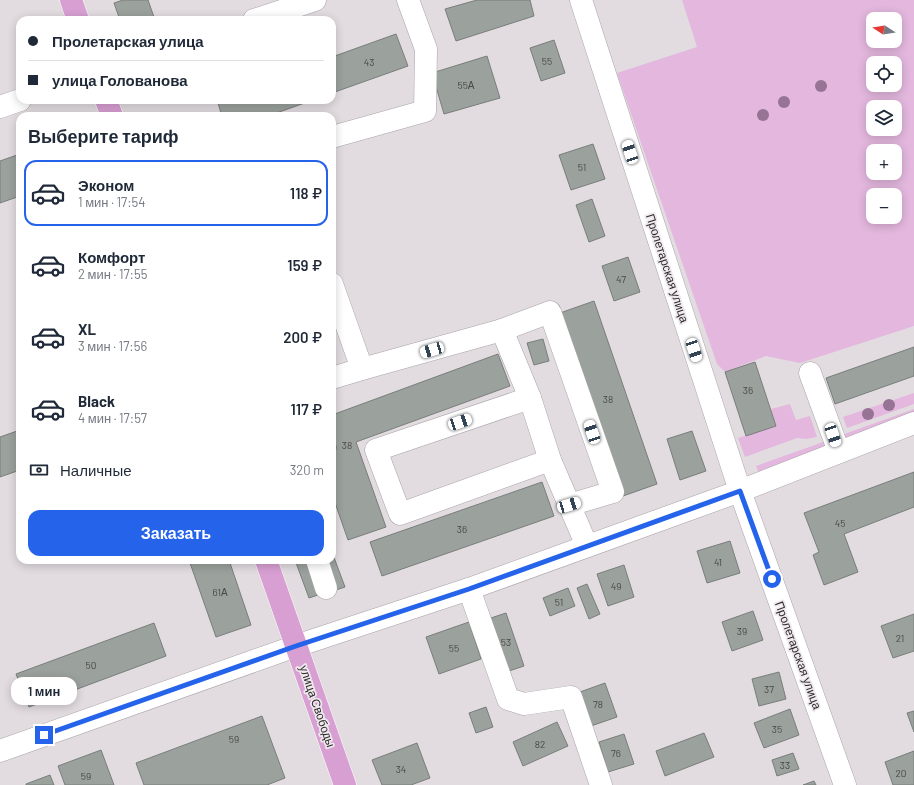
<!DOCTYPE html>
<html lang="ru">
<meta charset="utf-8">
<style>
body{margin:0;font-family:Barlow,sans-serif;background:#f2f2f3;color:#1f2937;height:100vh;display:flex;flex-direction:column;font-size:15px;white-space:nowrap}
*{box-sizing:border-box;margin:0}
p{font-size:13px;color:#747a83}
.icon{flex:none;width:22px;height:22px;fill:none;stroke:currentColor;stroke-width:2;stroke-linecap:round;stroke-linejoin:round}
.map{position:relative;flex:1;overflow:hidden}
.panel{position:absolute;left:16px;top:112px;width:320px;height:452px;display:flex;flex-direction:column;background:#fff;border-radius:12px;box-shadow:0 2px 10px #0003}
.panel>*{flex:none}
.banner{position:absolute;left:16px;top:16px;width:320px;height:88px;border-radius:12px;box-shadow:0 2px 10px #0003;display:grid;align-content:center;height:88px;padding:0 12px;background:#fff}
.needle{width:26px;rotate:282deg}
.buttons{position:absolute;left:866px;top:12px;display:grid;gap:8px}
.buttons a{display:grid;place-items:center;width:36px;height:36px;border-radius:8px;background:#fff;box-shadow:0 2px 10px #0003;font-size:20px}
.end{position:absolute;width:18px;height:18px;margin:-9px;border:5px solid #2563eb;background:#fff;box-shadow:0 0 0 2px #fff}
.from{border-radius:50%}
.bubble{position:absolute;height:28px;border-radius:12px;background:#fff;box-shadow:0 2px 10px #0003;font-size:13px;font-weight:600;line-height:28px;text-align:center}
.car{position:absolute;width:12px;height:24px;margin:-12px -6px;border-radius:5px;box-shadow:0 0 3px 1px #0007;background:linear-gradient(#fff 24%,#345 0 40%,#fff 0 76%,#345 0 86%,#fff 0)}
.banner b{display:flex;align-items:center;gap:14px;height:38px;font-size:15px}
.banner b+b{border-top:1px solid #e0e1e3}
.banner i{width:10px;height:10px;background:#1f2937}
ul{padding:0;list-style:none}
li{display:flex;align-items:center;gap:12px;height:66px;margin:0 8px 6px;padding:0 4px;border:2px solid transparent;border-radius:12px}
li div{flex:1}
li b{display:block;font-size:15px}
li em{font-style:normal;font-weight:600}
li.active{border-color:#2563eb}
li>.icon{width:36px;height:36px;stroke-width:1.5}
h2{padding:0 12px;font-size:18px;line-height:48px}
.pay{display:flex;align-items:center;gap:10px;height:44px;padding:0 12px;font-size:15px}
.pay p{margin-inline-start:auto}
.action{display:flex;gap:8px;margin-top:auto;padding:8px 12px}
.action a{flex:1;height:46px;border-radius:12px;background:#2563eb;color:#fff;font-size:16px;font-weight:600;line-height:46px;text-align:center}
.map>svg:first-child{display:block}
.green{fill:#e3b7de;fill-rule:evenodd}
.building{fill:#9ba19d;stroke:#787e7a}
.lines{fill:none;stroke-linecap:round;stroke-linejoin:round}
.minor-casing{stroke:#a9a4a8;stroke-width:23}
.major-casing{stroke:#fff;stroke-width:23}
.minor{stroke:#fff;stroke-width:22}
.major{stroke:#d89fd3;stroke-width:22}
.tree{fill:#977395}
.route{stroke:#2563eb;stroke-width:5}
.labels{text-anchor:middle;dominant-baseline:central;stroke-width:3.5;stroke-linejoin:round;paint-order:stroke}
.number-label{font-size:10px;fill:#474747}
.street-label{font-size:12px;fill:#2b292a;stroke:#efe9ee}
</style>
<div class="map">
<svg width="914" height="785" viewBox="0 0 914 785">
<rect width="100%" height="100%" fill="#e2dce1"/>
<!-- green -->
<g class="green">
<path d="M682 0H914V326L800 363 766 356 725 372 717 364 617 73 697 47ZM873 19H895V41H873ZM873 63H895V85H873ZM873 107H895V129H873ZM873 151H895V173H873ZM873 195H895V217H873Z"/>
<polygon points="914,393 914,404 847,428 843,417"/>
<polygon points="790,404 796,420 810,416 817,437 806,439 797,438 745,457 738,438 776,426 771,409"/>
<polygon points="914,409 914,420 839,448 836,437"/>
<polygon points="826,441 830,451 760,475 756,466"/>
</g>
<!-- building -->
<g class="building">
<polygon points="123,0 148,0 155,20 120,20 114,3"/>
<polygon points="477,0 530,0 534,16 456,41 445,9"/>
<polygon points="396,34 408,66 332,93 332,57"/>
<polygon points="554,40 565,73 541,81 530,48"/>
<polygon points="487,56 500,98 444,114 432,73"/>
<polygon points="217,100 313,100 268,116 222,116"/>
<polygon points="593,144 605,179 571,190 559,155"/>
<polygon points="20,154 20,196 0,203 0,161"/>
<polygon points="592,199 605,236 589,242 576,205"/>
<polygon points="628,257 640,292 614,301 602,266"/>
<polygon points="594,301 657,484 623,496 560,313"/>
<polygon points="543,339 549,361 534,365 527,343"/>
<polygon points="914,347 914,376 835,404 826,378"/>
<polygon points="498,354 510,386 356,442 386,527 348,540 332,494 332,451 337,449 332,434 332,415"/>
<polygon points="755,362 776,426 746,436 725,372"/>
<polygon points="20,430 20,470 0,477 0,437"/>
<polygon points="692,431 706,471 680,480 667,439"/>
<polygon points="914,472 914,507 844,534 858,572 824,585 813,555 819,552 804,513"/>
<polygon points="542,482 554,516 382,576 370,542"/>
<polygon points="730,541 740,573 707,583 697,551"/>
<polygon points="332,552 345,587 333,591 322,560 332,560"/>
<polygon points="189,560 229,560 251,625 216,637"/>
<polygon points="295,560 312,560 324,593 309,598"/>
<polygon points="624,565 634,597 608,606 597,574"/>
<polygon points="587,584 600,614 589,619 577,588"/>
<polygon points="568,588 575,606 550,616 543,598"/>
<polygon points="753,611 763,640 732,651 722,622"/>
<polygon points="506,613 524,666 506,672 488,619"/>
<polygon points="914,614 914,651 893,658 881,626"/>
<polygon points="469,622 481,659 439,674 426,637"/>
<polygon points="154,623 166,656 29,707 16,674"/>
<polygon points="779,672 786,699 759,706 752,679"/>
<polygon points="605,683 617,717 591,726 580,692"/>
<polygon points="486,707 493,727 476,733 469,713"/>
<polygon points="790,709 799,735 764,748 754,723"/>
<polygon points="914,711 914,732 907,713"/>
<polygon points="262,716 285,778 267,785 144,785 136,763"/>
<polygon points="557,722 568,746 523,766 513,742"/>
<polygon points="704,733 714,757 665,776 656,751"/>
<polygon points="624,734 634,764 608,772 599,742"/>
<polygon points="417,743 430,778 411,785 382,785 372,760"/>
<polygon points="101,750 114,785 65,785 58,766"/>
<polygon points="914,751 914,785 893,785 885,762"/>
<polygon points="793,753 799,769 777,776 772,760"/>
<polygon points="50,775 54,785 26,785 26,784"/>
<polygon points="814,781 816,785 803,785"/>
</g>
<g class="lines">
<defs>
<g id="minor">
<polyline points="581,0 740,491 845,785"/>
<polyline points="254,20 315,0"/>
<polyline points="0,107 20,100"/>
<polyline points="332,137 425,111 426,49 408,0"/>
<polyline points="332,284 362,369 332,378"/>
<polyline points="502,330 550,312 613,492 569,505"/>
<polyline points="362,369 502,330 530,398 550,460 587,546"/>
<polyline points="810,373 839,452"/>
<polyline points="530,398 376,450 400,514 550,460"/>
<polyline points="317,560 326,588"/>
<polyline points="469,589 508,699 524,704 571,697 601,785"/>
<polyline points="0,751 296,646 469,589 740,491 914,423"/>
</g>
<g id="major">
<polyline points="71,0 78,20"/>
<polyline points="106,100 112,116"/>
<polyline points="266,560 345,785"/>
</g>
</defs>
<!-- minor casing -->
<use href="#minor" class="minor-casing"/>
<!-- major casing -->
<use href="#major" class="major-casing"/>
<!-- minor -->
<use href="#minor" class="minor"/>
<!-- major -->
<use href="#major" class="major"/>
</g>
<!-- trees -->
<g class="tree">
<circle cx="821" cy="86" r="6"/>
<circle cx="784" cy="102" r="6"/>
<circle cx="763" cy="115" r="6"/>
<circle cx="889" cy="405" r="6"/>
<circle cx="868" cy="414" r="6"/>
</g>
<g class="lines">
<!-- route -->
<polyline class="route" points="44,735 296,646 469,589 740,491 772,579"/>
</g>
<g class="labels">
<!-- number labels -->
<g class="number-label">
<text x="547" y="61">55</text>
<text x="369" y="62">43</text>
<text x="466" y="85">55А</text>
<text x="582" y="167">51</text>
<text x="621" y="279">47</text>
<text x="748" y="390">36</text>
<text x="608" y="399">38</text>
<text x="347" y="445">38</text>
<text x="840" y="523">45</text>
<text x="462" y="529">36</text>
<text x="718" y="562">41</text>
<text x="616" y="586">49</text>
<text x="220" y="592">61А</text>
<text x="559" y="602">51</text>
<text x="742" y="631">39</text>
<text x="900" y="638">21</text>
<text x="506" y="642">53</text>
<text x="454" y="648">55</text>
<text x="91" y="665">50</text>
<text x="769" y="689">37</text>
<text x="598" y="704">78</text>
<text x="777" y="729">35</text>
<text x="234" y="739">59</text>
<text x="540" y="744">82</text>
<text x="616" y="753">76</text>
<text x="785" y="765">33</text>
<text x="401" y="769">34</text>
<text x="901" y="773">20</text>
<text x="86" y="776">59</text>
</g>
<!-- street labels -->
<g class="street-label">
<text transform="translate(668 268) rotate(72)">Пролетарская улица</text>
<text transform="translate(799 655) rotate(70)">Пролетарская улица</text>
<text transform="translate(318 706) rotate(71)">улица Свободы</text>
</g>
</g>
</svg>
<div class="buttons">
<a><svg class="needle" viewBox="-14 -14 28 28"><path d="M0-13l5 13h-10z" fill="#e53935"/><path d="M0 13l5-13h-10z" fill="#747a83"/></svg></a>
<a><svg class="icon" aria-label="locate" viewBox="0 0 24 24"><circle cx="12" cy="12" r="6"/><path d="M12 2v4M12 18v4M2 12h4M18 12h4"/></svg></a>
<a><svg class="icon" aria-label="layers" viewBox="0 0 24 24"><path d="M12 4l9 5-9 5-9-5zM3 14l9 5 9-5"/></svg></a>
<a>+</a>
<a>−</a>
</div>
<i class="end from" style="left:772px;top:579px"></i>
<i class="end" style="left:44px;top:735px"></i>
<div class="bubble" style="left:11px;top:677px;width:66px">1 мин</div>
<i class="car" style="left:630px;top:152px;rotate:342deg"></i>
<i class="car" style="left:432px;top:350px;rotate:254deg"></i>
<i class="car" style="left:694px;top:350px;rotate:162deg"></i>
<i class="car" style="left:460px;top:422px;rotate:71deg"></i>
<i class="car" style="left:592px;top:432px;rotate:341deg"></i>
<i class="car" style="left:833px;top:435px;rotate:161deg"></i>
<i class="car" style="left:569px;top:505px;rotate:73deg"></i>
<div class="banner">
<b><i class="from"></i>Пролетарская улица</b>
<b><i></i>улица Голованова</b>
</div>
<section class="panel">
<h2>Выберите тариф</h2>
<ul>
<li class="active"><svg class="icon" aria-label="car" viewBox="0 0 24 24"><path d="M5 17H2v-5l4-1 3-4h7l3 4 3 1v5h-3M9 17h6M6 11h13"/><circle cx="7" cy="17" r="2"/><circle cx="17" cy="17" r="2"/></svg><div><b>Эконом</b><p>1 мин · 17:54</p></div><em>118 ₽</em></li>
<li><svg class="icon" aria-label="car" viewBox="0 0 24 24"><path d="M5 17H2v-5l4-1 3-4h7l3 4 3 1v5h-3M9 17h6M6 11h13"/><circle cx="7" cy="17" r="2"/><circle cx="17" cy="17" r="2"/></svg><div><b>Комфорт</b><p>2 мин · 17:55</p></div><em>159 ₽</em></li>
<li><svg class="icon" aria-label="car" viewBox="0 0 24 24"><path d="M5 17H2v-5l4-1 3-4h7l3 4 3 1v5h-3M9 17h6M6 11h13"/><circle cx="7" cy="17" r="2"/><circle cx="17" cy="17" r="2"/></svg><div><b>XL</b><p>3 мин · 17:56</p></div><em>200 ₽</em></li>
<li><svg class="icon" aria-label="car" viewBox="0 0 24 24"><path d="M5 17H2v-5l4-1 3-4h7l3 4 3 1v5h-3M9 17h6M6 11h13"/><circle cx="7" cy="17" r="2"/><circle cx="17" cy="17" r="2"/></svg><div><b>Black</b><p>4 мин · 17:57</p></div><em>117 ₽</em></li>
</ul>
<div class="pay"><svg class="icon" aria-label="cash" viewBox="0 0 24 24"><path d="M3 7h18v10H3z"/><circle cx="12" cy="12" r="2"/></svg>Наличные<p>320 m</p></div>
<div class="action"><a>Заказать</a></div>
</section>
</div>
